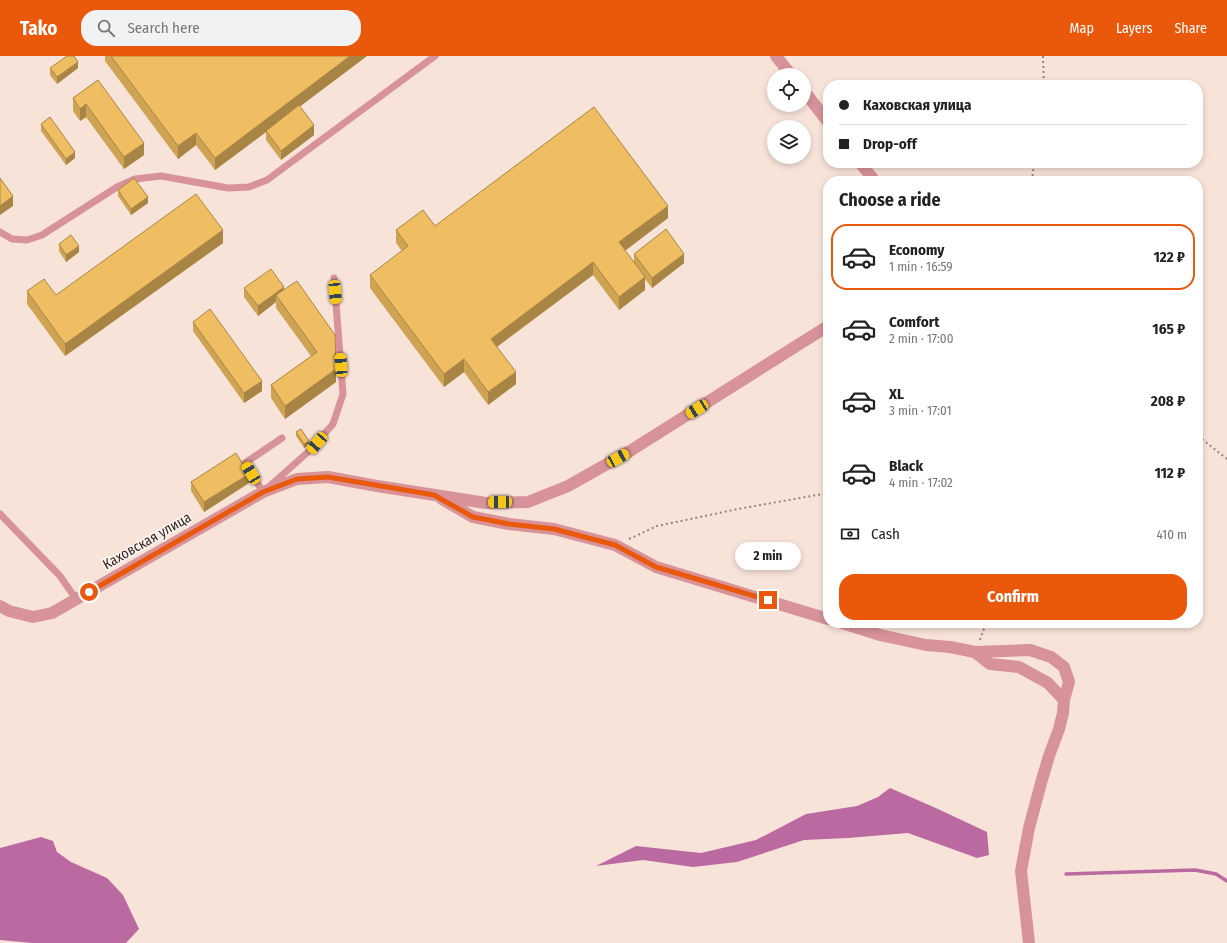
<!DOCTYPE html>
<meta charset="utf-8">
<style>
body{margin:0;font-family:"Fira Sans Condensed",sans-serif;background:#f2f2f2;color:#222;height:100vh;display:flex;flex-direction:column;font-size:15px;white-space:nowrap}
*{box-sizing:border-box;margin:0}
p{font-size:13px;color:#767676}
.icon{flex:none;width:22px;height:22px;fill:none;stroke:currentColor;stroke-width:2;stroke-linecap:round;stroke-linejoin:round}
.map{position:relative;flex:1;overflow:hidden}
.drawer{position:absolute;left:823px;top:120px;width:380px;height:452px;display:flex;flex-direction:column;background:#fff;border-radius:16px;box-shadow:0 2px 6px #0003}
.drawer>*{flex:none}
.banner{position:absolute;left:823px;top:24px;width:380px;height:88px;border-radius:16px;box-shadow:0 2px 6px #0003;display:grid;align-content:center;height:88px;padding:0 16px;background:#fff}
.fabs{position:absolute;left:767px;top:12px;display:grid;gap:8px}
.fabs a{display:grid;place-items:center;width:44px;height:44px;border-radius:50%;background:#fff;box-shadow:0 2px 6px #0003;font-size:20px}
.end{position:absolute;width:18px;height:18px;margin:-9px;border:5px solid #ea580c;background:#fff;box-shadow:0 0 0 2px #fff}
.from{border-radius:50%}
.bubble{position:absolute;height:28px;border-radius:14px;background:#fff;box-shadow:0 2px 6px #0003;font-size:13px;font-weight:700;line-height:28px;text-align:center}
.car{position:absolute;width:12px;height:24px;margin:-12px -6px;border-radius:5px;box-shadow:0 0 3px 1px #0007;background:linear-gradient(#f5c518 24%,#345 0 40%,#f5c518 0 76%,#345 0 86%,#f5c518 0)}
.banner b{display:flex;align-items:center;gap:14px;height:38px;font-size:15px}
.banner b+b{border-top:1px solid #e0e0e0}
.banner i{width:10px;height:10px;background:#222}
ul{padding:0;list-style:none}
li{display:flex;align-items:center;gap:12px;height:66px;margin:0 8px 6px;padding:0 8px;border:2px solid transparent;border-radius:16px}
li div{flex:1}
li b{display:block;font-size:15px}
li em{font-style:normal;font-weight:700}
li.on{border-color:#ea580c}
li>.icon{width:36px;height:36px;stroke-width:1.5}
h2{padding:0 16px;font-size:18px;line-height:48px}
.pay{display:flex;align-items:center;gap:10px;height:44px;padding:0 16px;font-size:15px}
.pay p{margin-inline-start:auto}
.action{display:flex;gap:8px;margin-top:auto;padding:8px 16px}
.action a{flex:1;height:46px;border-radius:16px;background:#ea580c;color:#fff;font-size:16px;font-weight:700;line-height:46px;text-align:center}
header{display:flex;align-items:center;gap:24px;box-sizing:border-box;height:56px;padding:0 20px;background:#ea580c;color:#fff}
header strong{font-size:19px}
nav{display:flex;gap:22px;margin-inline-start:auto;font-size:14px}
.search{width:280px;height:36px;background:#f2f2f2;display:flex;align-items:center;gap:10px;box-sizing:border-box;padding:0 14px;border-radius:16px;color:#767676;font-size:15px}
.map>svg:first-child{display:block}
.water{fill:#bb6aa1}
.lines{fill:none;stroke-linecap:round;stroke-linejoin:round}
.stream{stroke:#bb6aa1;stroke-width:3.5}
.path{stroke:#93847e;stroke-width:2;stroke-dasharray:2 3;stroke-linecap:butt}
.lane{stroke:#d79399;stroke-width:7}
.street{stroke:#d79399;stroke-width:12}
.wall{fill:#cea354}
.shaded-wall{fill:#a88545}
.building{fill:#f0be62;stroke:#a88545}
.route{stroke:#ea580c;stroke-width:5}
.labels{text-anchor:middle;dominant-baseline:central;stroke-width:3.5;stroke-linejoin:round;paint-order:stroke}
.street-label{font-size:14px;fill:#2c2421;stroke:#fff2ec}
</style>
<header>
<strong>Tako</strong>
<div class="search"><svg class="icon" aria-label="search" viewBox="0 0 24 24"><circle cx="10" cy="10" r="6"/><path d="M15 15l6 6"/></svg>Search here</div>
<nav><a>Map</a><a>Layers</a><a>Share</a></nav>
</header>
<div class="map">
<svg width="1227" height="887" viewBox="0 0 1227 887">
<rect width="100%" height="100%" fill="#f8e3d9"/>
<!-- water -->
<g class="water">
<polygon points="890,732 938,753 987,776 989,799 977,802 908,777 848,782 804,784 737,806 693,811 643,804 596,810 636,790 701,797 756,784 806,758 857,750 878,741"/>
<polygon points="41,781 53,785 57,796 71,806 107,822 123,839 139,873 126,887 32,887 0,884 0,792"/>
</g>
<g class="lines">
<!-- stream -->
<polyline class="stream" points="1066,818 1195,814 1216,818 1227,825"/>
<!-- path -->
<g class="path">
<polyline points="1043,0 1044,29"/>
<polyline points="1032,125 1034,107"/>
<polyline points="1198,380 1227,403"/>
<polyline points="629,483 657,470 738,453 828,437"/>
<polyline points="980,584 986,567"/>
</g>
<!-- lane -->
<g class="lane">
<polyline points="0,176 12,183 27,184 42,179 117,131 135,123 161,120 228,132 249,131 267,124 435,0"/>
<polyline points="282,382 245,407 263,436 308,396 333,368 343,338 334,222"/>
<polyline points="0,458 60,520 76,543"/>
</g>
<!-- street -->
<g class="street">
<polyline points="776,0 791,19"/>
<polyline points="804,35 828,66"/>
<polyline points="860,107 875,125"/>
<polyline points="442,443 473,461 509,468 554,473 615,489 656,511 828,563"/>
<polyline points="0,550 9,555 33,561 52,557 263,436 297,423 328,421 377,430 486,447 528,446 568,430 630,395 828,270"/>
<polyline points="842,567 880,579 926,589 950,591 975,596 990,608 1019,611 1048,627 1064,644 1063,657 1059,673 1049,700 1041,727 1029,772 1021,815 1029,887"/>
<polyline points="975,596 1030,594 1051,601 1064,611 1069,626 1064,644"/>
</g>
</g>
<!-- wall -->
<g class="wall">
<polygon points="105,0 367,0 300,50 314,79 281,104 266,84 266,76 215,114 196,89 178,103 105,5"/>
<polygon points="50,12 78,12 57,28 50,19"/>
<polygon points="98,24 144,99 124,113 86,61 80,65 73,55 73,42"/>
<polygon points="41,68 75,102 66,109 41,75"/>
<polygon points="118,134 148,147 131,159 118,140"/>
<polygon points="668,162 625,195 634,206 634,198 684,207 652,232 645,223 645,234 619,254 593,219 497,291 516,328 488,349 464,316 444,331 370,232 370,219 402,195 396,187 396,174 435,170"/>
<polygon points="223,187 65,300 27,248 27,235 56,239"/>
<polygon points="59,188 79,196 66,206 59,195"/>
<polygon points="244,232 284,234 336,326 285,363 271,342 271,329 311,300 276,252 276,246 258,260 244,241"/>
<polygon points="193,266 262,335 244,347 193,275"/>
<polygon points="296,376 309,388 304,392 296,380"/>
<polygon points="191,426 249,427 204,456 191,435"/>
</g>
<!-- shaded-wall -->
<g class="shaded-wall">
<polygon points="350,0 367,0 266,76 266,75 266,76 215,114 215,102"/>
<polygon points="78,6 78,12 57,28 57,21"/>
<polygon points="86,48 86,61 80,65 80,53"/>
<polygon points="314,69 314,79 281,104 281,95"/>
<polygon points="196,77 196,89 178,103 178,90"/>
<polygon points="144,87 144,99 124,113 124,101"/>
<polygon points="75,96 75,102 66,109 66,103"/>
<polygon points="13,140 13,150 0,159 0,150"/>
<polygon points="148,141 148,147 131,159 131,153"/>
<polygon points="668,150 668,162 619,199 619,186"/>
<polygon points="223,174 223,187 65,300 65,288"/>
<polygon points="79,190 79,196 66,206 66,199"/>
<polygon points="684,198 684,207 652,232 652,222"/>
<polygon points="593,206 593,219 491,295 491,283"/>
<polygon points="645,221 645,234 619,254 619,241"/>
<polygon points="284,231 284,240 276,239 276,246 258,260 258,250"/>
<polygon points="464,303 464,316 444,331 444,318"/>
<polygon points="336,313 336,326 285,363 285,350"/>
<polygon points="516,316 516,328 488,349 488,336"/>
<polygon points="262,325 262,335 244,347 244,337"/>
<polygon points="309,385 309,388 304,392 304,388"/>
<polygon points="249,418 249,427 204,456 204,446"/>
</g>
<!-- building -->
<g class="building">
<polygon points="67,0 74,0 78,6 57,21 50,12"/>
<polygon points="111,0 350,0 215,102 196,77 178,90"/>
<polygon points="98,24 144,87 124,101 86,48 80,53 73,42"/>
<polygon points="299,49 314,69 281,95 266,75"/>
<polygon points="594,51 668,150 619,186 645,221 619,241 593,206 491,283 516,316 488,336 464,303 444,318 370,219 408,190 396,174 423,154 435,170"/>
<polygon points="50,61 75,96 66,103 41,68"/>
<polygon points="0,122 13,140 0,150"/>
<polygon points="134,122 148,141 131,153 118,134"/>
<polygon points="196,138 223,174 65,288 27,235 44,223 56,239"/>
<polygon points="666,173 684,198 652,222 634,198"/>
<polygon points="71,179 79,190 66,199 59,188"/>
<polygon points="271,213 284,231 258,250 244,232"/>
<polygon points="297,225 335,279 336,313 285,350 271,329 317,296 276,239"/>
<polygon points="210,253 262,325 244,337 193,266"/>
<polygon points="301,373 309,385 304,388 296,376"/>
<polygon points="236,397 249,418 204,446 191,426"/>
</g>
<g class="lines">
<!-- route -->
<polyline class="route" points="89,536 263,436 297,423 328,421 434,439 473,461 509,468 554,473 615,489 656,511 768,544"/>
</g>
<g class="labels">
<!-- street labels -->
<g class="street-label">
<text transform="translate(147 485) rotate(-30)">Каховская улица</text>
</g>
</g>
</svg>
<div class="fabs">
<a><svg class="icon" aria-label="locate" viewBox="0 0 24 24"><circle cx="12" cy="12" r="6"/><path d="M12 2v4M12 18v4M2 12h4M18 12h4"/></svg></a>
<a><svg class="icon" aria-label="layers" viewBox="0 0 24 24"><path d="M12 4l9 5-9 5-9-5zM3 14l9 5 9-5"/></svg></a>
</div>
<i class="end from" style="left:89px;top:536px"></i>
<i class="end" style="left:768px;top:544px"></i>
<div class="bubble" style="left:735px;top:486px;width:66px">2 min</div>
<i class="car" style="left:335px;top:236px;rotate:175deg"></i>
<i class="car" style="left:341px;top:309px;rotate:356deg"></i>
<i class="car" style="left:697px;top:353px;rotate:238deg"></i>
<i class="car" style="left:317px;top:387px;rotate:221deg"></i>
<i class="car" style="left:618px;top:402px;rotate:61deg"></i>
<i class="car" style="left:251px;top:417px;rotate:329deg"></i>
<i class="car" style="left:500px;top:446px;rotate:269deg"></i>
<div class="banner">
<b><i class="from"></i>Каховская улица</b>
<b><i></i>Drop-off</b>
</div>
<section class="drawer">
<h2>Choose a ride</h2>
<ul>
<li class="on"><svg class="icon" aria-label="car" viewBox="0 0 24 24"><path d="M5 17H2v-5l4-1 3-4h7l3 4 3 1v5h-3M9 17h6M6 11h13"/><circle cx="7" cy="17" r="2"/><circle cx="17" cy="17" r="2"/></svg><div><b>Economy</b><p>1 min · 16:59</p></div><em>122 ₽</em></li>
<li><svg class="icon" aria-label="car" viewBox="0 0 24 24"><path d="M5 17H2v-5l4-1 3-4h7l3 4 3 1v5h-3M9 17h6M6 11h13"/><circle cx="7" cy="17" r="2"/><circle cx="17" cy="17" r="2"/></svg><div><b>Comfort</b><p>2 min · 17:00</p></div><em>165 ₽</em></li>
<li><svg class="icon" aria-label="car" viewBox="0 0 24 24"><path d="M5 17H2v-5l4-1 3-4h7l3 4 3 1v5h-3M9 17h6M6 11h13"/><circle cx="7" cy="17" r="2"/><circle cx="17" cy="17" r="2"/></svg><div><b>XL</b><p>3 min · 17:01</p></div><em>208 ₽</em></li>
<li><svg class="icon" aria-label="car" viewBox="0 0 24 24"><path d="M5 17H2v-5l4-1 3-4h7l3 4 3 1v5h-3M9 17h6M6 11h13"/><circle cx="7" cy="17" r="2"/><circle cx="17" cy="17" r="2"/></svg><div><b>Black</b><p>4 min · 17:02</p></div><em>112 ₽</em></li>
</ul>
<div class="pay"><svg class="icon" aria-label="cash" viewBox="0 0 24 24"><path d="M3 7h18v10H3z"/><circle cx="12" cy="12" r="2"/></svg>Cash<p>410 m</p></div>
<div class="action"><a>Confirm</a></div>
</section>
</div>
